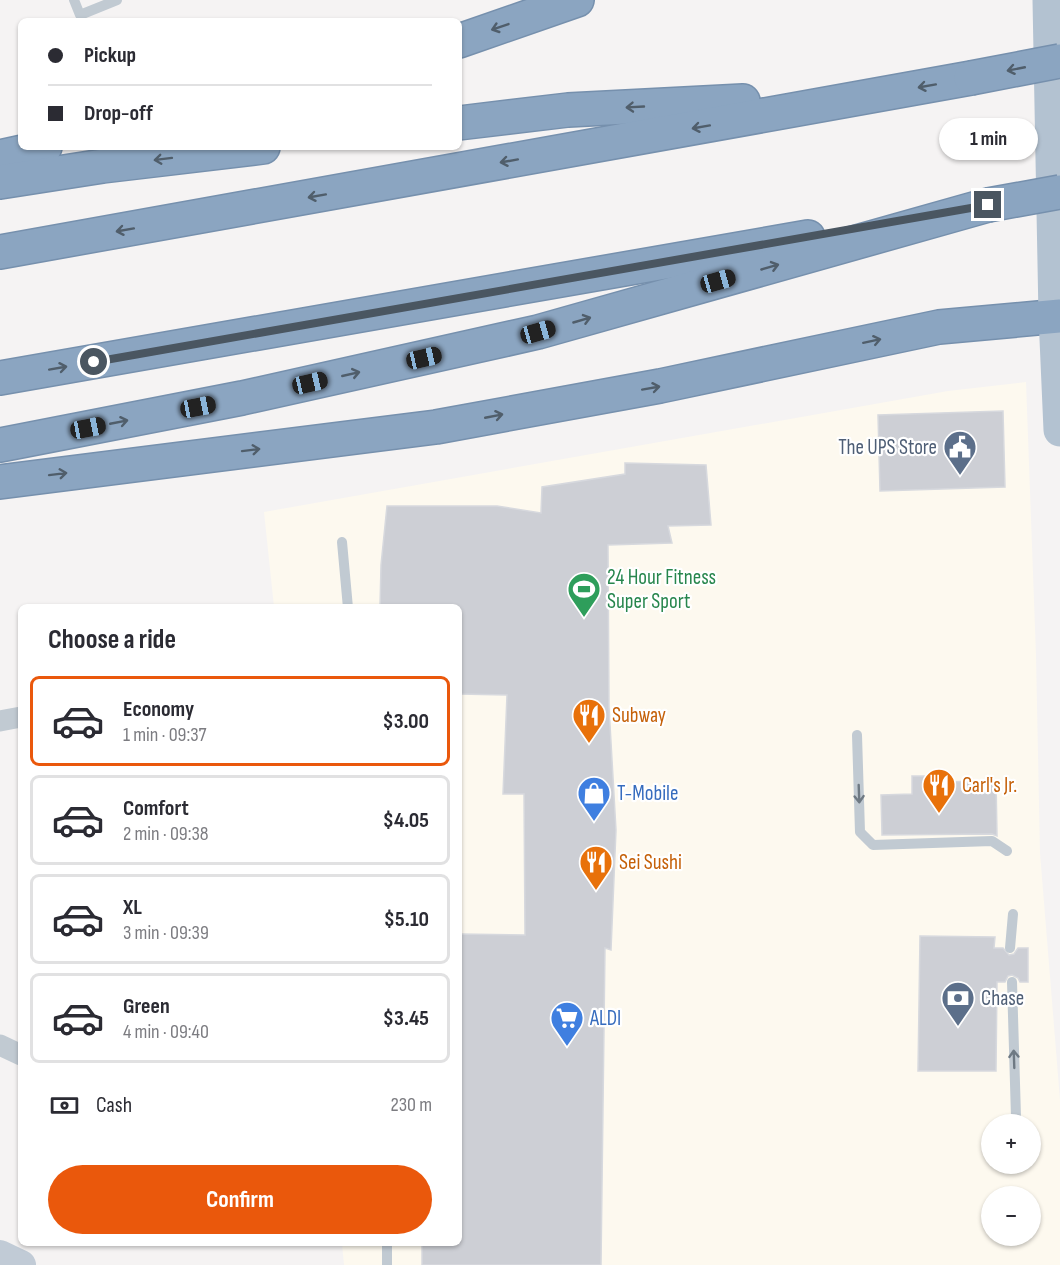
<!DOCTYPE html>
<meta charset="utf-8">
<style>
body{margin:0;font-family:"Sofia Sans Condensed",sans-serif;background:#f2f2f3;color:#2b2b33;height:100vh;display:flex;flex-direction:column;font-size:22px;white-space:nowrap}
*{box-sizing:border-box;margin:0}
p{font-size:20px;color:#7c7c81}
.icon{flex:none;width:33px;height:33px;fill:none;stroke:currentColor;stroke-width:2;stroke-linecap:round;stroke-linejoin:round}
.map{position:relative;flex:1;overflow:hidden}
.panel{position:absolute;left:18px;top:604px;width:444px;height:642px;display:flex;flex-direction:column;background:#fff;border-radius:9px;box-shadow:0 2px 4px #0004}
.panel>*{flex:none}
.guide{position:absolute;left:18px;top:18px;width:444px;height:132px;border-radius:9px;box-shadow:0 2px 4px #0004;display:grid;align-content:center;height:132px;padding:0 30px;background:#fff}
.buttons{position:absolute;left:981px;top:1114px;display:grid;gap:12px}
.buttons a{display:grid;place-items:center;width:60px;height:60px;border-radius:50%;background:#fff;box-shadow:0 2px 4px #0004;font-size:30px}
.end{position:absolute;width:27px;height:27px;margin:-14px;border:8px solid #4a5661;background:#fff;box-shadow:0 0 0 3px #fff}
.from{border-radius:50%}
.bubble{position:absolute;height:42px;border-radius:21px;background:#fff;box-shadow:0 2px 4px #0004;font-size:20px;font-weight:700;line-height:42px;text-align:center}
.car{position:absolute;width:18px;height:36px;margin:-18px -9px;border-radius:8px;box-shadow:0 0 4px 2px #0007;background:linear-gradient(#222 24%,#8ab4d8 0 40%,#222 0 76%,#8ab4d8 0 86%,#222 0)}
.guide b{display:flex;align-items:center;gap:21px;height:57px;font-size:22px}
.guide b+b{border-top:2px solid #e1e1e2}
.guide i{width:15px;height:15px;background:#2b2b33}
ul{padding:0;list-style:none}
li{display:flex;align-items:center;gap:18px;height:90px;margin:0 12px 9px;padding:0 18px;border:3px solid #e1e1e2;border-radius:9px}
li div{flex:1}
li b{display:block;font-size:22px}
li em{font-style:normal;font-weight:700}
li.active{border-color:#ea580c}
li>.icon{width:54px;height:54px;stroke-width:1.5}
h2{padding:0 30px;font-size:27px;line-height:72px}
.pay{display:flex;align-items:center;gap:15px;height:66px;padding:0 30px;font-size:22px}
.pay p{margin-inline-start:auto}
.primary-button{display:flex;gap:12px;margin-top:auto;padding:12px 30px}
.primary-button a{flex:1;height:69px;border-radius:36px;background:#ea580c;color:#fff;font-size:24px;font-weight:700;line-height:69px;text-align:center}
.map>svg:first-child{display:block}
.commercial{fill:#fdf9ef;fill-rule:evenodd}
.building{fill:#cdcfd5;stroke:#d7d9de;stroke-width:1.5}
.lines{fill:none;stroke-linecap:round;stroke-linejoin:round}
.highway-casing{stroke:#7690ad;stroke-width:36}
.lane{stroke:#c1cad2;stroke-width:10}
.street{stroke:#c1cad2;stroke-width:21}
.secondary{stroke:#c1cbd6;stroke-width:30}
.primary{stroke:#b3c2d1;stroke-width:33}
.highway{stroke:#8ba5c1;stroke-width:33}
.highway-bridge-casing{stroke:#7690ad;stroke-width:36;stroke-linecap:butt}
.highway-bridge{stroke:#8ba5c1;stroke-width:33}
.oneway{stroke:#505e6b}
.oneway2{stroke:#6e7983}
.route{stroke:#4a5661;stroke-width:8}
.labels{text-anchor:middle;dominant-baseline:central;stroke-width:4.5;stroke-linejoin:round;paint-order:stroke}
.service-label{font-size:21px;fill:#4e5e75;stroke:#fff;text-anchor:end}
.leisure-label{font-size:21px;fill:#27864d;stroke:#fff;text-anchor:start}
.food-label{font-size:21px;fill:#c56008;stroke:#fff;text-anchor:start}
.shop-label{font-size:21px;fill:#366cbe;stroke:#fff;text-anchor:start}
</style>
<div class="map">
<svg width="1060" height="1265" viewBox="0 0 1060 1265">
<rect width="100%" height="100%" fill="#f5f3f3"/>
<!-- commercial -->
<path class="commercial" d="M1026 382 1036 655 1040 853 1060 1100V1265H344L342 1244H459V608L274 607 264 512 948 391ZM992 1125H1030V1164H992ZM992 1197H1030V1236H992Z"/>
<!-- building -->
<g class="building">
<polygon points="1003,411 1005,487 880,491 878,415"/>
<polygon points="625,463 706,465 711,525 668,526 672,543 608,545 609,707 616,830 611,950 605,948 601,1265 422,1265 422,1244 459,1244 459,934 525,935 524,794 503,794 507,695 459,694 459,608 380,608 381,565 387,506 497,506 541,513 542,487 625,474"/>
<polygon points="912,776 948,776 948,782 996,780 997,836 992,834 882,835 881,795 912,794"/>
<polygon points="920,936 995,937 994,948 1003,948 1009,955 1014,954 1018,948 1028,948 1028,982 1020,982 1018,978 1012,975 1008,976 1005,982 997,982 996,1071 918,1071"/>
</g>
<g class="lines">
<defs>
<g id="highway">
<polyline points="459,41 577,0"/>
<polyline points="459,123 568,110 743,101"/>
<polyline points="0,157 45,147"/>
<polyline points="0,182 103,166 263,147"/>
<polyline points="0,252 971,78"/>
<polyline points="0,378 808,237"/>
<polyline points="0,445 242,398 538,332 988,205"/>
<polyline points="0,482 436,427 660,386 939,327 1060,316"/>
</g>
</defs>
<!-- highway casing -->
<use href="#highway" class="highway-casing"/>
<!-- lane -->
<g class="lane">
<polyline points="74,0 80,15 117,0"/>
<polyline points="342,542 348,608"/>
<polyline points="857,735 860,832 873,845 992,841 1007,851"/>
<polyline points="1010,948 1013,914"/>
<polyline points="1012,982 1016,1117"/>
<polyline points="387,1244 387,1265"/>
</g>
<!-- street -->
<g class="street">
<polyline points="0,721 21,717"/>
<polyline points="0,1045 21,1055"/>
</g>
<!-- secondary -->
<polyline class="secondary" points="0,1255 21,1265"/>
<!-- primary -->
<polyline class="primary" points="1049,0 1055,316 1060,430"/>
<!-- highway -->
<use href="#highway" class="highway"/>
<defs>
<g id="highway-bridge">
<polyline points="971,78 1060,61"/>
<polyline points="988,205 1060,192"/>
</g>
</defs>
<!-- highway-bridge casing -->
<use href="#highway-bridge" class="highway-bridge-casing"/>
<!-- highway-bridge -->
<use href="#highway-bridge" class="highway-bridge"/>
</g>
<!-- one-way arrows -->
<defs><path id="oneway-shaft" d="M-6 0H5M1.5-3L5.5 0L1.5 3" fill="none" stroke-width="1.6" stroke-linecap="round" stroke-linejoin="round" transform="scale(1.5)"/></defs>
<g class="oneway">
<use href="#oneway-shaft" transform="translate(500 27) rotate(161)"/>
<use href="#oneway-shaft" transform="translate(1016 69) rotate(169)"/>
<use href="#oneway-shaft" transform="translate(927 86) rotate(170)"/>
<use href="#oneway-shaft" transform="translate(635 107) rotate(177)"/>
<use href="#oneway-shaft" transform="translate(701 127) rotate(170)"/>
<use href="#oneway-shaft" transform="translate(163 159) rotate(173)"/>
<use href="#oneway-shaft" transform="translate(509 161) rotate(170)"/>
<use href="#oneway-shaft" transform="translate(317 196) rotate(170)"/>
<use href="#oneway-shaft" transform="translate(125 230) rotate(170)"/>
<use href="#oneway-shaft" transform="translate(770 267) rotate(-16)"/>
<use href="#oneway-shaft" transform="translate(582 320) rotate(-16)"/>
<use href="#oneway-shaft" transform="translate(872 341) rotate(-12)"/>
<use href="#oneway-shaft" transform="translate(58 368) rotate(-10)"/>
<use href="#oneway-shaft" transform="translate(351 374) rotate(-13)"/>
<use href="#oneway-shaft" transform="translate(651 388) rotate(-10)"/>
<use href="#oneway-shaft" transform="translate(494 416) rotate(-11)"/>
<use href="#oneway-shaft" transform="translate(119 422) rotate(-11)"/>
<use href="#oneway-shaft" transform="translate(251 450) rotate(-7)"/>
<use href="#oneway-shaft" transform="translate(58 474) rotate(-7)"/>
</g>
<g class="oneway2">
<use href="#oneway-shaft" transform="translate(859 794) rotate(88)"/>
<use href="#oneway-shaft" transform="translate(1014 1059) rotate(-92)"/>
</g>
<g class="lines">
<!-- route -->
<polyline class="route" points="94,362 988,205"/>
</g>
<!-- icons -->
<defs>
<symbol id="civic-pin" viewBox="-11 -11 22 30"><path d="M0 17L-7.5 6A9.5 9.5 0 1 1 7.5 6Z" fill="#5c6f8a" stroke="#fff"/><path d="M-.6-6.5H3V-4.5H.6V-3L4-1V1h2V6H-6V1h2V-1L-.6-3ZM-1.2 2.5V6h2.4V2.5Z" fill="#fff"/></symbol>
<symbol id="stadium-pin" viewBox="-11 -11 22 30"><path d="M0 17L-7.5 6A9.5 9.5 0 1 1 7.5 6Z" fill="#2e9e5b" stroke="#fff"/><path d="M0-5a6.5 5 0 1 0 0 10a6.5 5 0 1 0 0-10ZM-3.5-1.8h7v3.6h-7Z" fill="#fff"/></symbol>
<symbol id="restaurant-pin" viewBox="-11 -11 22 30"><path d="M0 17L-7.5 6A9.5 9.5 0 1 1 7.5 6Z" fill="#e8710a" stroke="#fff"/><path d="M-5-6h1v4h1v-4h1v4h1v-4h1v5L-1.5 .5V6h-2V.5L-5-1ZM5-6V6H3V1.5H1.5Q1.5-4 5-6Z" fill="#fff"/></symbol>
<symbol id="shop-pin" viewBox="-11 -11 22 30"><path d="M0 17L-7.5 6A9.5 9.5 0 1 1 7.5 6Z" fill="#3f7fe0" stroke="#fff"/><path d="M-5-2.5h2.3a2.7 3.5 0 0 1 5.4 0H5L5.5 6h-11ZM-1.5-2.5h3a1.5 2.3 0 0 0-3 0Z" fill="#fff"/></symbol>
<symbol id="bank-pin" viewBox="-11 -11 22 30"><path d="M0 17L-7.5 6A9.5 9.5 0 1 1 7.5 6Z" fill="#5c6f8a" stroke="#fff"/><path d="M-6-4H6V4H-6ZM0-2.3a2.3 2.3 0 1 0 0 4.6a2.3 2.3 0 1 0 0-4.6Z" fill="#fff"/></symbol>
<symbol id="supermarket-pin" viewBox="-11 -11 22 30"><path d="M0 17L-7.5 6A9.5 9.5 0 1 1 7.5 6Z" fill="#3f7fe0" stroke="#fff"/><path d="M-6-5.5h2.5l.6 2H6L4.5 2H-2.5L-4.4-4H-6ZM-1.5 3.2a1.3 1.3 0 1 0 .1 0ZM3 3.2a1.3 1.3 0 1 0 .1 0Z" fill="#fff"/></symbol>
</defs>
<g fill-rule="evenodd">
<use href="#civic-pin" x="941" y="428" width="38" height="52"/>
<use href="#stadium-pin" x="565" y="570" width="38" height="52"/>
<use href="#restaurant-pin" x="570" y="696" width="38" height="52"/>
<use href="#restaurant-pin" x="920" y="766" width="38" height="52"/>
<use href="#shop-pin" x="575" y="774" width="38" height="52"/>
<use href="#restaurant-pin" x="577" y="843" width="38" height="52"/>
<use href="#bank-pin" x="939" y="979" width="38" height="52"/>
<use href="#supermarket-pin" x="548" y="999" width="38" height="52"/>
</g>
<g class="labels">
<!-- service labels -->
<g class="service-label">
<text x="937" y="447">The UPS Store</text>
<text x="981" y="998" text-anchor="start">Chase</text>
</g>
<!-- leisure labels -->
<g class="leisure-label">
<text x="607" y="577">24 Hour Fitness<tspan x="607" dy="24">Super Sport</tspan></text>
</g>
<!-- food labels -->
<g class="food-label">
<text x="612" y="715">Subway</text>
<text x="962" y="785">Carl's Jr.</text>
<text x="619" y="862">Sei Sushi</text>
</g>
<!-- shop labels -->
<g class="shop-label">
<text x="617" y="793">T-Mobile</text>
<text x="590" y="1018">ALDI</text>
</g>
</g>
</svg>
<div class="buttons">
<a>+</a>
<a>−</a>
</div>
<i class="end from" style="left:94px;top:362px"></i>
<i class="end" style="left:988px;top:205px"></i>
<div class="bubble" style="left:939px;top:118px;width:99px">1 min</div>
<i class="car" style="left:718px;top:281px;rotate:74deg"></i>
<i class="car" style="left:538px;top:332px;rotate:74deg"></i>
<i class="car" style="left:424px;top:358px;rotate:77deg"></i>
<i class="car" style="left:310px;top:383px;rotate:77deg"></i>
<i class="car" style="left:198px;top:407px;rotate:79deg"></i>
<i class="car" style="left:88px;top:428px;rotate:79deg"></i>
<div class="guide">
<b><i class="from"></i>Pickup</b>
<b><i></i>Drop-off</b>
</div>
<section class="panel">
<h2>Choose a ride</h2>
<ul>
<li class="active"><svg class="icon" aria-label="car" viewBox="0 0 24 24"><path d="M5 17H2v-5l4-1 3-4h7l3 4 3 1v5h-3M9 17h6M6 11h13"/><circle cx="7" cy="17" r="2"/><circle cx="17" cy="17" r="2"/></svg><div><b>Economy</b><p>1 min · 09:37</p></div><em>$3.00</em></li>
<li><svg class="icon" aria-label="car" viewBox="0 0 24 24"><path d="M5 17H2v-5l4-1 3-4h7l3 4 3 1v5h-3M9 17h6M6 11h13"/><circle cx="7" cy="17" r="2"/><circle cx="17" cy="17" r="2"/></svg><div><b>Comfort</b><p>2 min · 09:38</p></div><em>$4.05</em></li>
<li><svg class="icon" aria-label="car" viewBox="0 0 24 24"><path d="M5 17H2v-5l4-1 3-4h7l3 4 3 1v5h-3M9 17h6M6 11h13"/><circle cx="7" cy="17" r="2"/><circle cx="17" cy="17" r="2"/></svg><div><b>XL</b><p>3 min · 09:39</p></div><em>$5.10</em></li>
<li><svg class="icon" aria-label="car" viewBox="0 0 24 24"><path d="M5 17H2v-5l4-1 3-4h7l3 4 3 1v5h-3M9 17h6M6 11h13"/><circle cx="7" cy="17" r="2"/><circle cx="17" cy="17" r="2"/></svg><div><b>Green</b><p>4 min · 09:40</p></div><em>$3.45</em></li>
</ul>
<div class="pay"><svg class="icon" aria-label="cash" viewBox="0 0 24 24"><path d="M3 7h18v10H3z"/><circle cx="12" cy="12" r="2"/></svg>Cash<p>230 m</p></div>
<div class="primary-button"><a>Confirm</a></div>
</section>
</div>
